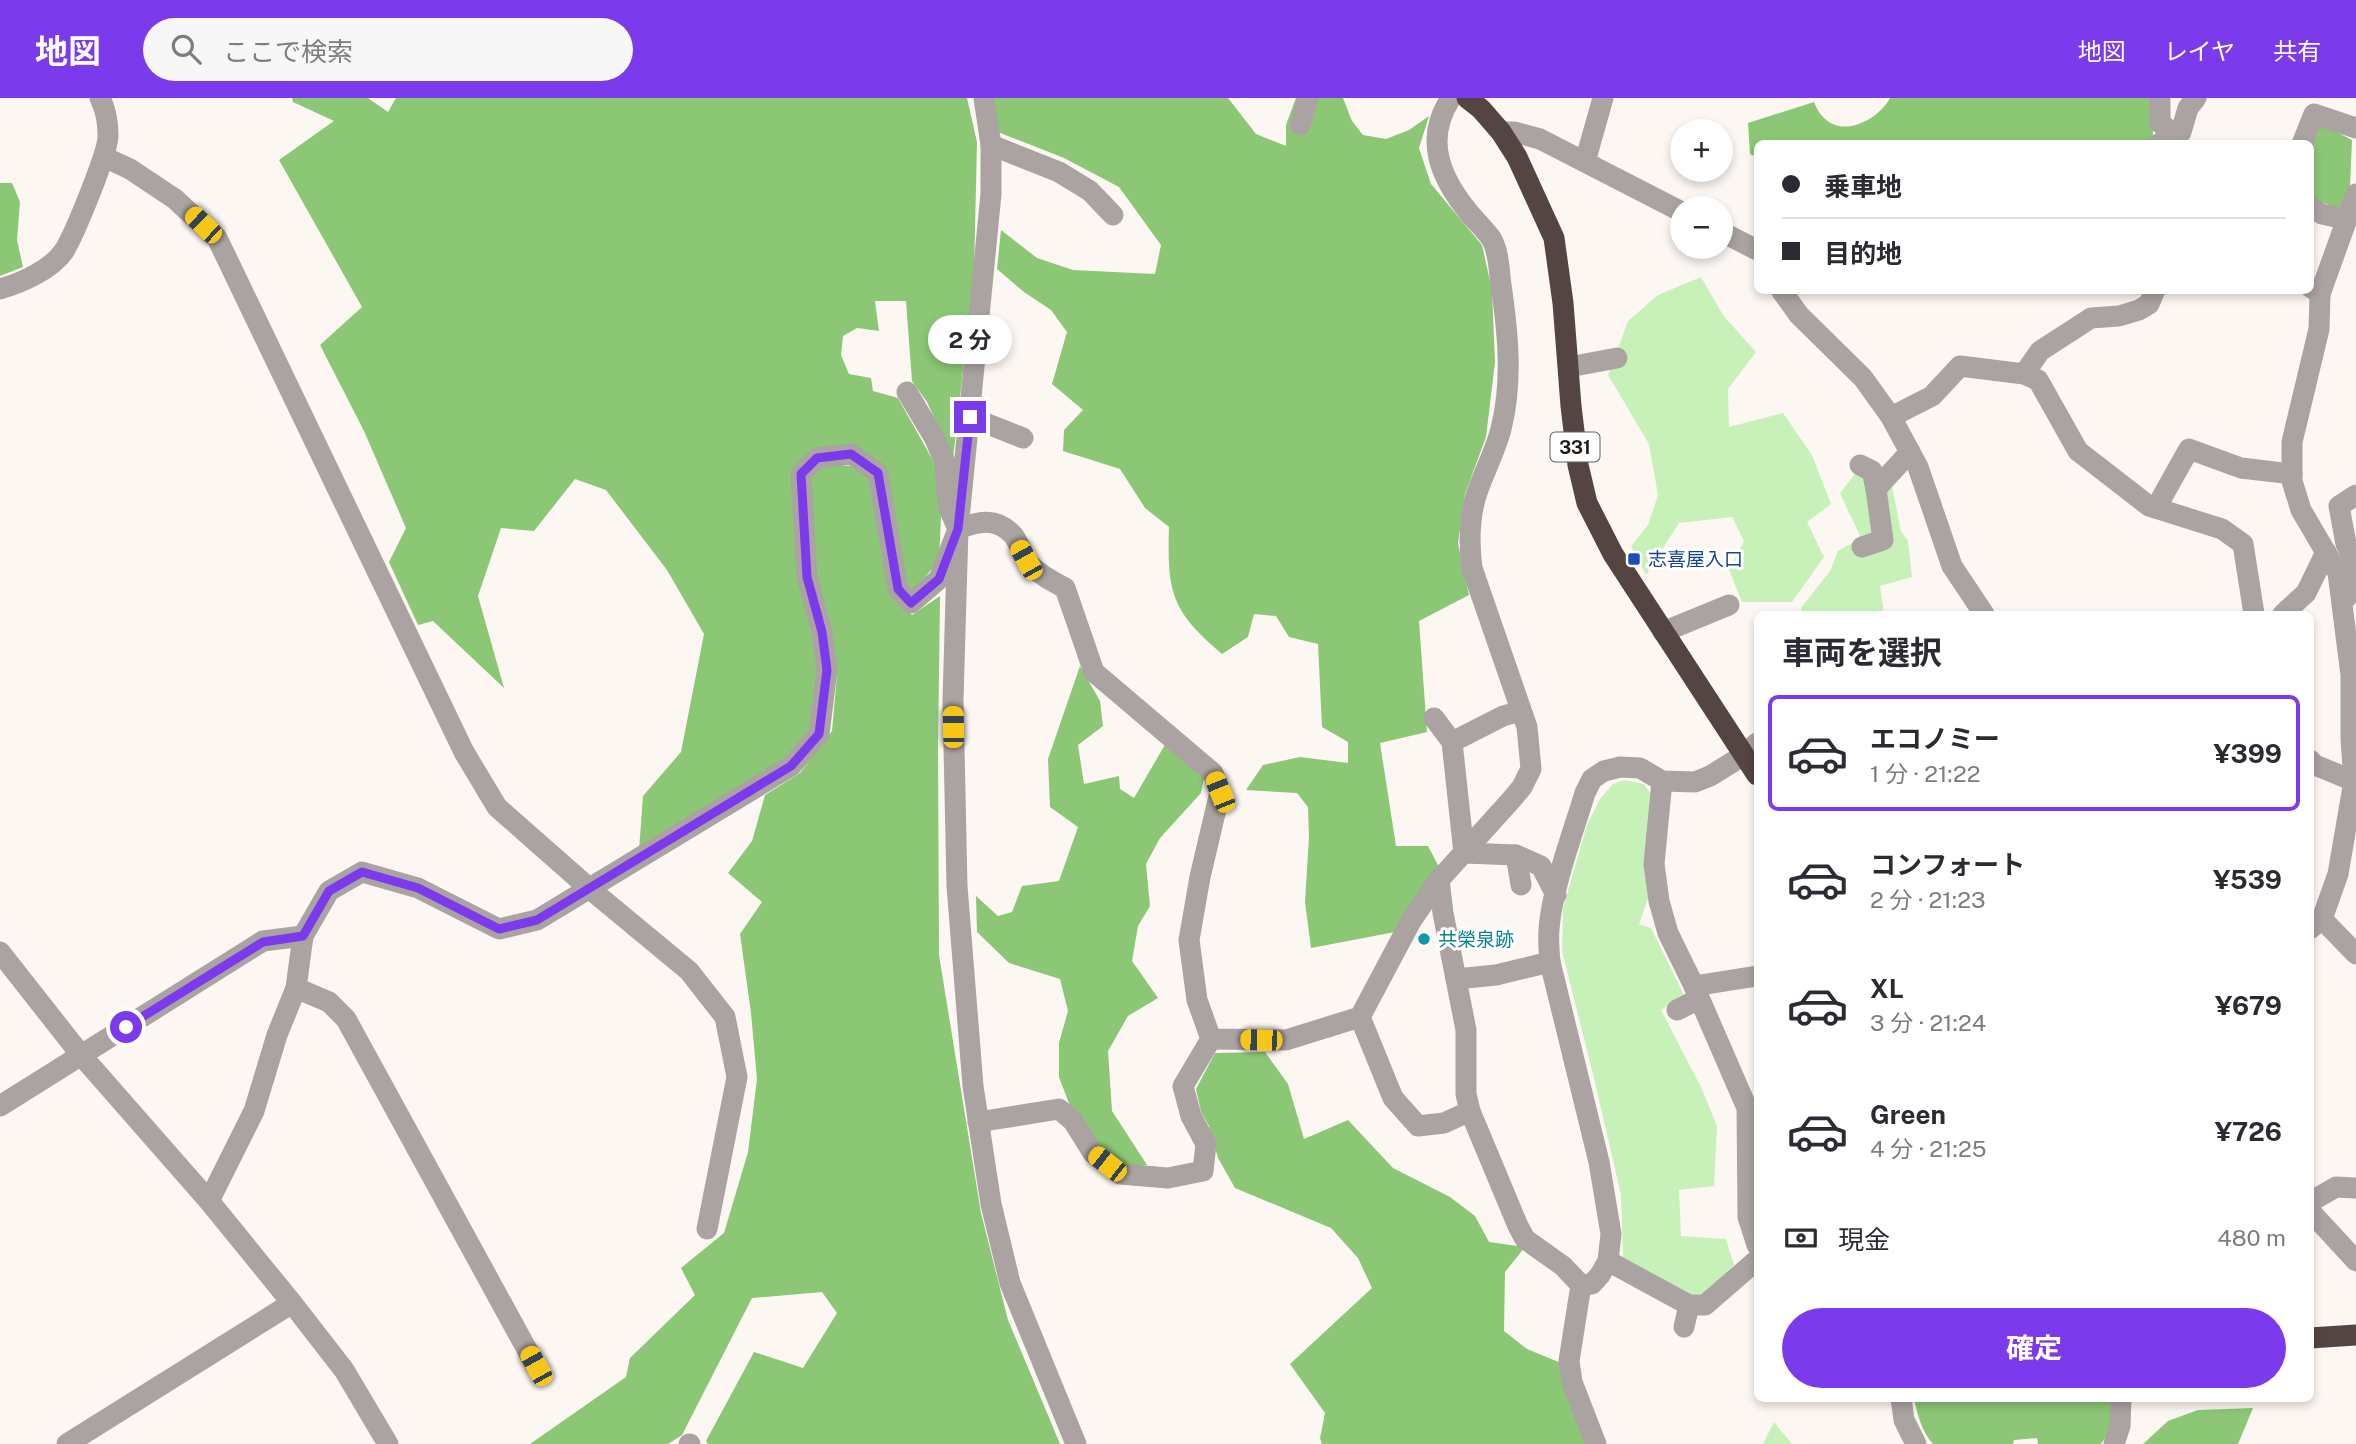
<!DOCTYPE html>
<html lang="ja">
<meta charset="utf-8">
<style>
body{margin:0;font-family:"Public Sans","Noto Sans JP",sans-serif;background:#f7f7f7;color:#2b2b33;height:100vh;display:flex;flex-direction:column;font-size:26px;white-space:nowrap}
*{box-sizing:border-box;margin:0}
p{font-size:23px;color:#7c7c81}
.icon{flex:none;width:38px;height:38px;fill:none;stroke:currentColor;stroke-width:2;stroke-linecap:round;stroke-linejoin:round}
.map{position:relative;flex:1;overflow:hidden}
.panel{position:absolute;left:1754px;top:513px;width:560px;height:791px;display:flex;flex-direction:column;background:#fff;border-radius:10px;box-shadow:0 4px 10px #0003}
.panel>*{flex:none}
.top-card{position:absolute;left:1754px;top:42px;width:560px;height:154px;border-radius:10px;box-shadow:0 4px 10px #0003;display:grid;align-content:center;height:154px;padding:0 28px;background:#fff}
.fabs{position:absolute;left:1670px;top:21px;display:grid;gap:14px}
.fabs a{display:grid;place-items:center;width:63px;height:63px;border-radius:50%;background:#fff;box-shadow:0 4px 10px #0003;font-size:35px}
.end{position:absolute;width:32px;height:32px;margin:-16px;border:9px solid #7c3aed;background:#fff;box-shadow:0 0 0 4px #fff}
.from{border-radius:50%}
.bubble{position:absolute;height:49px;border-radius:24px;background:#fff;box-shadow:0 4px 10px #0003;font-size:23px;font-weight:700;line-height:49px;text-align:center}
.car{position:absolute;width:21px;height:42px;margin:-21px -10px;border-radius:9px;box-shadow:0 0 5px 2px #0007;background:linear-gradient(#f5c518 24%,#345 0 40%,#f5c518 0 76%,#345 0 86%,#f5c518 0)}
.top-card b{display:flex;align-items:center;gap:24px;height:66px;font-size:26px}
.top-card b+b{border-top:2px solid #e1e1e2}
.top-card i{width:18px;height:18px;background:#2b2b33}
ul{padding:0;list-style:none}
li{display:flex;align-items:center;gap:21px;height:116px;margin:0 14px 10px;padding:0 14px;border:4px solid transparent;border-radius:10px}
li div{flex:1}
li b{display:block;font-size:26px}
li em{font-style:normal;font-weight:700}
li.current{border-color:#7c3aed}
li>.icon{width:63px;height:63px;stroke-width:1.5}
h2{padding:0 28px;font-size:32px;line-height:84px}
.pay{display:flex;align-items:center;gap:18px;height:77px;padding:0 28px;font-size:26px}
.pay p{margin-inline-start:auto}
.action{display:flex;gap:14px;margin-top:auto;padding:14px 28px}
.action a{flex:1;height:80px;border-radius:42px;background:#7c3aed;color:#fff;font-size:28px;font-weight:700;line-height:80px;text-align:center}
header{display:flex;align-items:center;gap:42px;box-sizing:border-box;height:98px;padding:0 35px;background:#7c3aed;color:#fff}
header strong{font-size:33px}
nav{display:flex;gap:38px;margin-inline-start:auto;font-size:24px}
.search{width:490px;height:63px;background:#f7f7f7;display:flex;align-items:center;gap:18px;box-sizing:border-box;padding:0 24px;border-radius:38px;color:#7c7c81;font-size:26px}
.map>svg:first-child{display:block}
.green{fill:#c8f1ba}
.forest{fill:#8bc775}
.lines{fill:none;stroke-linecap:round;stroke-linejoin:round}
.minor{stroke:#aba3a1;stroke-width:21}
.highway{stroke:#544442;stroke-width:21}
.route{stroke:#7c3aed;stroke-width:9}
.transit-dot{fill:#1a4fb4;stroke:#fff;stroke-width:2.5}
.culture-dot{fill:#0f9aa8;stroke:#fff;stroke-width:2.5}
.labels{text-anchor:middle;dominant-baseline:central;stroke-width:6;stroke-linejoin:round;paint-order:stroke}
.shield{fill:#fff;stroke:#635f5d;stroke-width:2}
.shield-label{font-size:18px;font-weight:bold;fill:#201b17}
.transit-label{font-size:19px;fill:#164399;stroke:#fff;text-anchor:start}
.culture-label{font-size:19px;fill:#0d838f;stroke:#fff;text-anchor:start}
</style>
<header>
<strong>地図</strong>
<div class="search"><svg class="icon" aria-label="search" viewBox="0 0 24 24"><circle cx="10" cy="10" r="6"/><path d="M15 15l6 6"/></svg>ここで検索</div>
<nav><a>地図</a><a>レイヤ</a><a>共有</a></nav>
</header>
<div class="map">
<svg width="2356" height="1346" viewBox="0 0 2356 1346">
<rect width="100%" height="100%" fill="#fdf7f3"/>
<!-- green -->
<g class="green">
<polygon points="1701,179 1723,217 1756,254 1728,291 1729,329 1783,315 1812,357 1831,406 1807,424 1824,459 1792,504 1742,504 1729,472 1744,443 1732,419 1679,425 1646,477 1631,448 1648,427 1658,397 1649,346 1608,277 1628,223 1658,197"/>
<polygon points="1855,376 1892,388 1901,433 1908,443 1912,479 1880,488 1884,516 1803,516 1801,510 1830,473 1838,453 1861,440 1840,395"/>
<polygon points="1624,682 1644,686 1650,695 1647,775 1648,800 1639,826 1651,830 1684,897 1661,912 1702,991 1717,1028 1714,1088 1679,1092 1681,1138 1726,1141 1734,1167 1708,1194 1694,1198 1623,1159 1621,1097 1594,980 1562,853 1563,810 1587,727 1600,701 1613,686"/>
<polygon points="1774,1324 1792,1346 1763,1346"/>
</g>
<!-- forest -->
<g class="forest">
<polygon points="292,0 368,0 388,14 396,0 967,0 977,44 974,175 953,361 927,304 912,283 906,203 875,203 879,233 857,230 843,238 841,257 849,276 871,280 873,293 898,300 935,366 941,420 939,462 914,493 907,487 888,374 854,349 794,369 818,575 811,633 786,664 639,752 643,698 681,654 704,536 667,472 606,392 575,381 534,433 501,430 478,498 504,590 433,523 418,527 389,464 406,430 364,333 320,247 362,209 279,62 334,23 293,4"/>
<path d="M992 0H1228L1256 36 1286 48V27L1296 0H1343L1352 23 1363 37 1386 41 1409 32 1429 18 1419 50 1431 86 1482 147 1492 192 1495 264 1486 339 1465 396 1458 445 1469 497 1419 523 1427 634 1380 645 1396 748H1428L1439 769 1395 834 1311 850 1305 804 1309 739 1308 709 1297 695 1246 692 1263 667 1300 659 1348 665V644L1322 629 1318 546 1289 539 1276 518 1254 516 1248 539 1222 556C1171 513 1167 494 1169 429L1145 410 1120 371 1063 353 1064 332 1083 312 1052 286 1067 234 1051 212 1024 194 997 171 1001 132 1037 160 1073 172 1155 176 1161 147 1119 89 1064 60 998 34Z"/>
<path d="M1890 0H2153V42L2151 45 1757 46V59L1750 56 1748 25 1814 4C1816 9 1819 15 1823 19 1843 41 1879 21 1890 0Z"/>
<polygon points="2321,26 2352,42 2350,89 2341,112 2313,100 2310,87 2310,47"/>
<polygon points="0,85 12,85 20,104 17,142 23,169 0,178"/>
<polygon points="825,366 850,368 875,383 891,498 912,517 940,498 938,652 939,857 981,1115 1008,1222 1060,1346 708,1346 706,1343 754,1254 803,1270 837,1215 822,1194 752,1200 682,1337 668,1346 530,1346 626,1279 630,1260 695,1197 681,1170 724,1135 748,1054 757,981 751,915 740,836 762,804 728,775 752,743 765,697 800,675 832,633 837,577 831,533 816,477 809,382"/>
<polygon points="1080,568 1100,603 1103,628 1078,647 1084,686 1119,678 1120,691 1134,700 1166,645 1204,680 1201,695 1160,740 1146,766 1150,808 1138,828 1132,863 1158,900 1128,918 1108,953 1112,1013 1147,1067 1124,1070 1099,1052 1070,1008 1059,979 1059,945 1068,913 1060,881 1009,865 977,834 976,798 998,818 1012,814 1022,788 1059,783 1078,729 1050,709 1048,661"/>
<polygon points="1265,954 1288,986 1304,1041 1348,1022 1393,1070 1450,1099 1475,1118 1489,1144 1525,1149 1505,1174 1504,1233 1527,1251 1561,1265 1586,1346 1322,1346 1320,1340 1325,1315 1290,1266 1372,1190 1358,1160 1331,1130 1235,1090 1218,1060 1209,1028 1201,1014 1196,991 1215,955"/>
<path d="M1914 1300H2113V1329L2101 1346H2038L2037 1340 2014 1342 2013 1346H1933C1922 1334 1917 1316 1914 1300Z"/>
<polygon points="2253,1310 2238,1346 2143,1346 2168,1323 2198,1312"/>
</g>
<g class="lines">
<!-- minor -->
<g class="minor">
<polyline points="984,0 991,47 991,96 958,431 953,602 957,788 973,988 991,1106 1010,1185 1076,1346"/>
<polyline points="1300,27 1308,0"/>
<polyline points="1501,34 1514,34 1540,41 1682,114"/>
<polyline points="2173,35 2181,34 2188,10 2196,0"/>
<polyline points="2159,46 2173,35 2160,25 2160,0"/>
<polyline points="2302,46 2314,16 2356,30"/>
<polyline points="991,47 1059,74 1090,93 1113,117"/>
<polyline points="104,59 130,71 175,101 217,140 464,654 497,709 590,791 689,873 725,919 737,979 707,1131"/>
<polyline points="1585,64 1603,0"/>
<polyline points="2310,108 2322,116 2345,121"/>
<polyline points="1720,133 1757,152"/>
<polyline points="2310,189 2320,196 2319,231 2292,344 2292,383 2301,412 2338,475 2351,577 2351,641 2354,683 2338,776 2322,821 2310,831"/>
<path d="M0 191C21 185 51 172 64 153 74 137 109 53 108 37 108 25 105 10 100 0"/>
<polyline points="1781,192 1799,217 1863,280 1891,319 1918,369 1952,468 1984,516"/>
<polyline points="2320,196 2356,96"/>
<polyline points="1569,269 1617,260"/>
<polyline points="2024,276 2040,253 2091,220 2119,218 2139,212 2149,206 2155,192"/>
<polyline points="970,319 1023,340"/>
<polyline points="1891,319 1932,298 1960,268 2024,276 2038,282 2078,353 2149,408 2222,431 2243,446 2254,516"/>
<polyline points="1860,367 1872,373 1876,391"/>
<polyline points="2156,410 2189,351 2241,370 2292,376"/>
<path d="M958 431C978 423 997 419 1013 437 1020 446 1022 457 1029 466 1040 477 1051 483 1065 490L1094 574 1213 675 1220 694 1200 779 1189 842 1197 902 1211 941 1286 942 1360 919 1411 823 1439 782 1512 701 1522 689 1531 671 1527 629 1472 470C1469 447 1469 424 1475 401 1482 377 1495 355 1501 331 1513 283 1508 235 1501 187 1499 172 1499 153 1491 140 1485 132 1477 124 1470 116 1441 81 1423 42 1451 0"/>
<polyline points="1862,449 1883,442 1876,391 1910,354"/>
<polyline points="2347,499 2354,463 2346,446 2339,408 2356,397"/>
<polyline points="2283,516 2306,495 2326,454"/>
<polyline points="1663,534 1729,507"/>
<polyline points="1434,620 1452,644 1464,755 1516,757 1541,768 1556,797"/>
<polyline points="1452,644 1503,618 1521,613"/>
<polyline points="2310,662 2315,667 2354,683"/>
<polyline points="1662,683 1654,766 1659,803 1668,835 1694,888 1747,1010 1748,1119 1757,1147"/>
<polyline points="1516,757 1521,787"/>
<path d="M1439 782 1443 815 1466 932V996L1470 1013 1518 1128 1525 1141 1563 1168 1581 1187 1592 1186 1600 1177 1608 1163 1611 1136 1599 1064 1550 864C1549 853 1548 842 1549 831 1552 790 1573 735 1585 695L1592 681 1604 673 1620 669 1640 670 1662 683 1695 684 1710 678 1744 657 1757 645"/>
<polyline points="2322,821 2356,856"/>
<polyline points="0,854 81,957 209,1103 292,1205 344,1272 388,1346"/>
<polyline points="1456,881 1496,877 1550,864"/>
<polyline points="1694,888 1757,878"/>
<polyline points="296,890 329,904 346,921 536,1268"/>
<polyline points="1677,912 1699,901"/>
<polyline points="1360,919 1393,1000 1418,1028 1444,1025 1470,1013"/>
<polyline points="0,1008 263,843 303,838"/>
<polyline points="978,1024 1059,1011 1073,1023 1093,1055 1120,1076 1168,1080 1203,1073 1206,1046 1191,1018 1183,988 1211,941"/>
<polyline points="209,1103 254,1013 277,937 296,890 303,838 329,793 362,774 418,790 499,831 537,822 791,668 819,636 827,572 822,534 807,479 801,376 817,360 851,356 878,375 898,491 911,505 939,481 958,431 948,408 945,364 935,341 907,294"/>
<polyline points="2310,1104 2336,1089 2356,1090"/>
<polyline points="2310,1113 2356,1163"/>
<polyline points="1608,1163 1689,1207 1705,1207 1757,1162"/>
<polyline points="1581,1187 1569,1263 1572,1284 1596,1346"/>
<polyline points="1684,1229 1689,1207"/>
<polyline points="1901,1300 1904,1322 1916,1346"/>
<polyline points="67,1346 292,1205"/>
<polyline points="689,1346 690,1346"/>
<polyline points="2114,1346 2120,1328 2121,1300"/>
</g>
<!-- highway -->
<g class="highway">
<polyline points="1467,0 1481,11 1501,34 1517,59 1554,140 1563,205 1571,308 1578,367 1587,405 1613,456 1757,677"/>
<polyline points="2310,1240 2356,1237"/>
</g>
</g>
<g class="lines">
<!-- route -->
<polyline class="route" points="126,929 263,844 303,838 329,793 362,774 418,790 499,831 537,822 791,668 819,636 827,572 822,534 807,479 801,376 817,360 851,356 878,375 898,491 911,505 939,481 958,431 970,319"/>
</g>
<!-- markers -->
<rect class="transit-dot" x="1627" y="454" width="14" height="14" rx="3.5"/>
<circle class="culture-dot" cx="1424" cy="841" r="7"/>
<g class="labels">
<!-- shield labels -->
<rect class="shield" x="1550.5" y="334.5" width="49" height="29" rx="5"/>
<g class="shield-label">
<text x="1575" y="349">331</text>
</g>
<!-- transit labels -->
<g class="transit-label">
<text x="1648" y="461">志喜屋入口</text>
</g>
<!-- culture labels -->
<g class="culture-label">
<text x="1438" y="841">共榮泉跡</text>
</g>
</g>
</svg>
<div class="fabs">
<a>+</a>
<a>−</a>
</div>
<i class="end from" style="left:126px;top:929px"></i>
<i class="end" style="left:970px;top:319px"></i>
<div class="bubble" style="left:928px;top:217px;width:84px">2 分</div>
<i class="car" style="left:203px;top:127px;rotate:314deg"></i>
<i class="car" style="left:1026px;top:462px;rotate:331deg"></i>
<i class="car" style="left:953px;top:629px;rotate:359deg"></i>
<i class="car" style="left:1220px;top:694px;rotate:338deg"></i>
<i class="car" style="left:1261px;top:942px;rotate:271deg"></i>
<i class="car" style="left:1107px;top:1066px;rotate:308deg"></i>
<i class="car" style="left:536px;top:1268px;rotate:331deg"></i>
<div class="top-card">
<b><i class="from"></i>乗車地</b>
<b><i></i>目的地</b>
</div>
<section class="panel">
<h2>車両を選択</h2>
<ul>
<li class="current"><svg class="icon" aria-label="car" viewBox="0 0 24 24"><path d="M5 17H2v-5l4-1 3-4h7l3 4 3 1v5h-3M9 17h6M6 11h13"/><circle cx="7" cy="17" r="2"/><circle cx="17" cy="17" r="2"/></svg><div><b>エコノミー</b><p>1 分 · 21:22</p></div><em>¥399</em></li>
<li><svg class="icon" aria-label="car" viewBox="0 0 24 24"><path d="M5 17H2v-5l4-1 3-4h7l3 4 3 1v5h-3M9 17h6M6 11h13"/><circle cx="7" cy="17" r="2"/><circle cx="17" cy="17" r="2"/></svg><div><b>コンフォート</b><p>2 分 · 21:23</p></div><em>¥539</em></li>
<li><svg class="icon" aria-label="car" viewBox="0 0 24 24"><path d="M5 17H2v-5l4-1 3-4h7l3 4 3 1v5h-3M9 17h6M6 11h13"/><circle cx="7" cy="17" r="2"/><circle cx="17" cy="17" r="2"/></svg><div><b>XL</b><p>3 分 · 21:24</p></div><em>¥679</em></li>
<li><svg class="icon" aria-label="car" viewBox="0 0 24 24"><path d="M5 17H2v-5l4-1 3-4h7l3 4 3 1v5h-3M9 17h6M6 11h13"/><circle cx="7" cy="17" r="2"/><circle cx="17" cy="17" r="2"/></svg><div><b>Green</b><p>4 分 · 21:25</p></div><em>¥726</em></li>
</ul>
<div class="pay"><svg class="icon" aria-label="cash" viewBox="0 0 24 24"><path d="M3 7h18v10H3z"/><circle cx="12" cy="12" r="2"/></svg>現金<p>480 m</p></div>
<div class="action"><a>確定</a></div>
</section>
</div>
